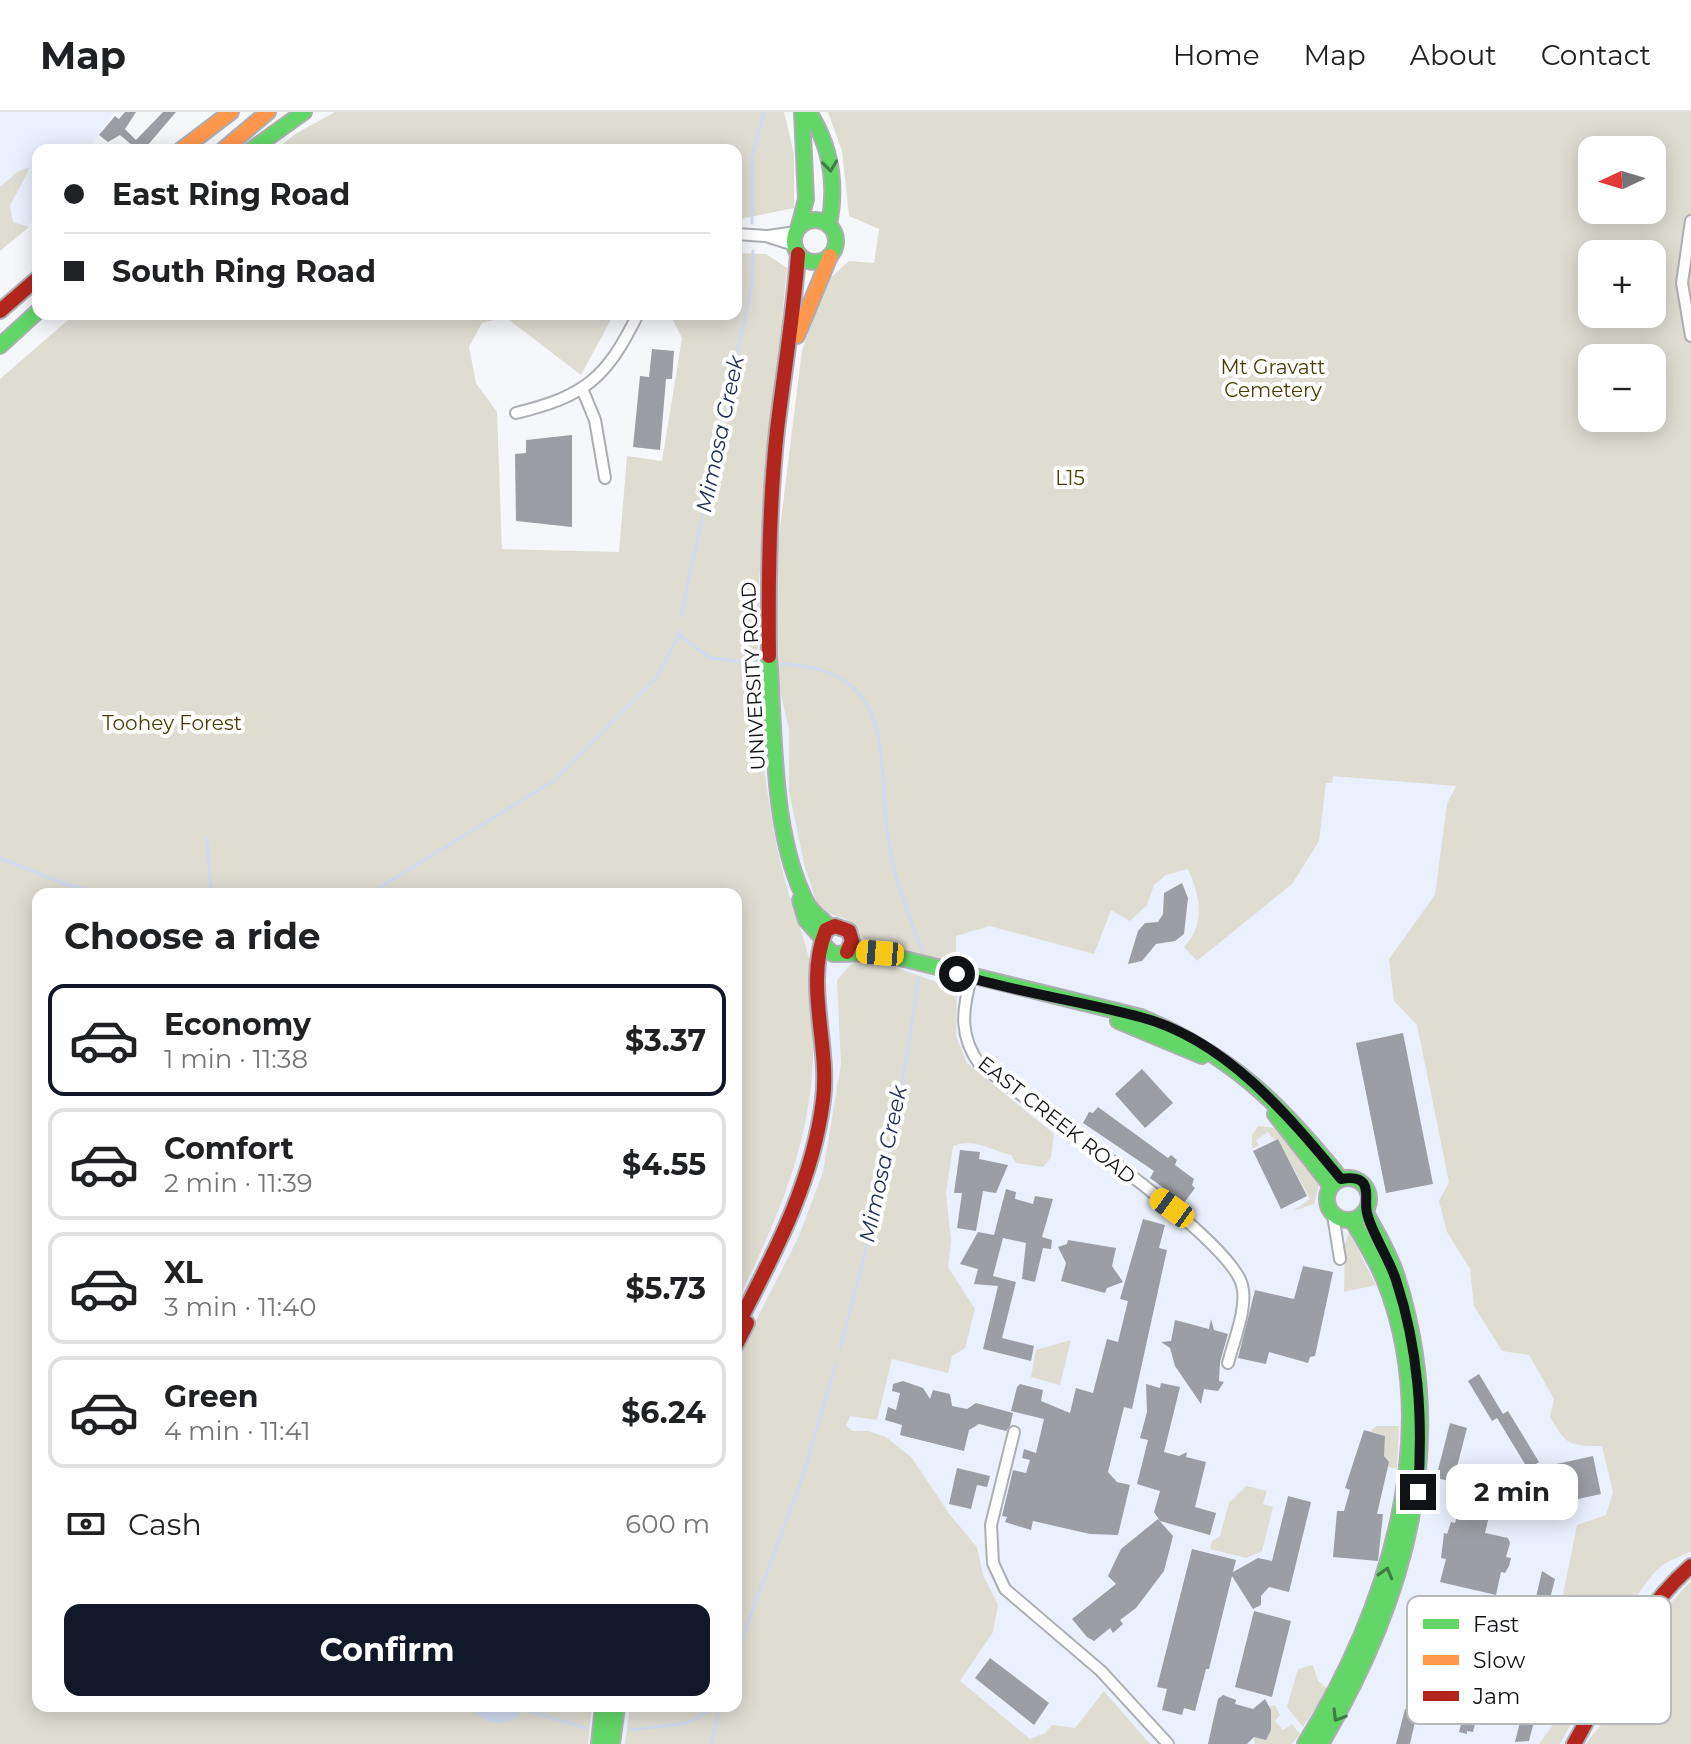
<!DOCTYPE html>
<meta charset="utf-8">
<style>
body{margin:0;font-family:Montserrat,sans-serif;background:#f2f2f2;color:#202124;height:100vh;display:flex;flex-direction:column;font-size:30px;white-space:nowrap}
*{box-sizing:border-box;margin:0}
p{font-size:26px;color:#757577}
.icon{flex:none;width:44px;height:44px;fill:none;stroke:currentColor;stroke-width:2;stroke-linecap:round;stroke-linejoin:round}
.map{position:relative;flex:1;overflow:hidden}
.side{position:absolute;left:32px;top:776px;width:710px;height:824px;display:flex;flex-direction:column;background:#fff;border-radius:16px;box-shadow:0 4px 20px #0003}
.side>*{flex:none}
.guide{position:absolute;left:32px;top:32px;width:710px;height:176px;border-radius:16px;box-shadow:0 4px 20px #0003;display:grid;align-content:center;height:176px;padding:0 32px;background:#fff}
.needle{width:52px;rotate:266deg}
.fabs{position:absolute;left:1578px;top:24px;display:grid;gap:16px}
.fabs a{display:grid;place-items:center;width:88px;height:88px;border-radius:16px;background:#fff;box-shadow:0 4px 20px #0003;font-size:40px}
.end{position:absolute;width:36px;height:36px;margin:-18px;border:10px solid #101216;background:#fff;box-shadow:0 0 0 4px #fff}
.from{border-radius:50%}
.bubble{position:absolute;height:56px;border-radius:16px;background:#fff;box-shadow:0 4px 20px #0003;font-size:26px;font-weight:700;line-height:56px;text-align:center}
.car{position:absolute;width:24px;height:48px;margin:-24px -12px;border-radius:10px;box-shadow:0 0 6px 2px #0007;background:linear-gradient(#f5c518 24%,#345 0 40%,#f5c518 0 76%,#345 0 86%,#f5c518 0)}
.guide b{display:flex;align-items:center;gap:28px;height:76px;font-size:30px}
.guide b+b{border-top:2px solid #e0e0e0}
.guide i{width:20px;height:20px;background:#202124}
ul{padding:0;list-style:none}
li{display:flex;align-items:center;gap:24px;height:112px;margin:0 16px 12px;padding:0 16px;border:4px solid #e0e0e0;border-radius:16px}
li div{flex:1}
li b{display:block;font-size:30px}
li em{font-style:normal;font-weight:700}
li.active{border-color:#111827}
li>.icon{width:72px;height:72px;stroke-width:1.5}
h2{padding:0 32px;font-size:36px;line-height:96px}
.pay{display:flex;align-items:center;gap:20px;height:88px;padding:0 32px;font-size:30px}
.pay p{margin-inline-start:auto}
.button{display:flex;gap:16px;margin-top:auto;padding:16px 32px}
.button a{flex:1;height:92px;border-radius:16px;background:#111827;color:#fff;font-size:32px;font-weight:700;line-height:92px;text-align:center}
header{display:flex;align-items:center;gap:48px;box-sizing:border-box;height:112px;padding:0 40px;background:#fff;border-bottom:2px solid #e0e0e0}
header strong{font-size:38px}
nav{display:flex;gap:44px;margin-inline-start:auto;font-size:28px}
.map>svg:first-child{display:block}
.built{fill:#eaf0fd}
.green{fill:#dfddd2;fill-rule:evenodd}
.water{fill:#d1daee}
.lines{fill:none;stroke-linecap:round;stroke-linejoin:round}
.stream{stroke:#d1daee;stroke-width:3}
.building{fill:#9c9ea5}
.street-casing{stroke:#adaeb2;stroke-width:14}
.fast-casing{stroke:#adaeb2;stroke-width:18}
.slow-casing{stroke:#adaeb2;stroke-width:18}
.jam-casing{stroke:#adaeb2;stroke-width:18}
.street{stroke:#fefefe;stroke-width:10}
.fast{stroke:#63d668;stroke-width:14}
.slow{stroke:#ff974d;stroke-width:14}
.jam{stroke:#b3261e;stroke-width:14}
.oneway{stroke:#3e7e43}
.route{stroke:#101216;stroke-width:10}
.labels{text-anchor:middle;dominant-baseline:central;stroke-width:8;stroke-linejoin:round;paint-order:stroke}
.park-label{font-size:20px;fill:#483e06;stroke:#fff}
.street-label{font-size:20px;fill:#101216;stroke:#fff}
.water-label{font-size:22px;font-style:italic;fill:#1f2e54;stroke:#fff}
.key{fill:#fff;stroke:#b7b8b9;stroke-width:2}
.key-label{font-size:22px;fill:#101216}
</style>
<header>
<strong>Map</strong>
<nav><a>Home</a><a>Map</a><a>About</a><a>Contact</a></nav>
</header>
<div class="map">
<svg width="1691" height="1632" viewBox="0 0 1691 1632">
<rect width="100%" height="100%" fill="#f6f7fb"/>
<!-- built -->
<g class="built">
<polygon points="0,0 114,0 88,38 38,38 38,104 0,139"/>
<polygon points="745,487 1691,574 1691,1632 460,1632 463,1594 736,1594 736,782"/>
</g>
<!-- green -->
<g class="green">
<polygon points="335,0 784,0 794,42 794,96 736,108 736,38 560,38 545,32 534,38 276,38 295,22"/>
<path d="M828 0H1691V1439C1682 1444 1671 1447 1663 1453 1628 1479 1586 1589 1560 1632H1539L1561 1602 1573 1553 1564 1540 1571 1513 1560 1497 1577 1413 1606 1403 1613 1380 1602 1334C1569 1334 1567 1334 1550 1305L1554 1287 1529 1243 1502 1239 1474 1194 1470 1157 1447 1120 1439 1089 1449 1070 1417 913 1394 889 1389 847 1435 783 1447 692 1456 674 1333 664 1332 671H1326L1319 729 1292 772 1197 849 1184 835C1206 812 1200 784 1188 757L1166 763 1154 773 1147 793 1130 809 1111 798 1094 842 990 814 956 824V851H950L870 830 859 823 846 807 830 802 817 791 805 756 789 679V617L779 575 772 481 802 238 828 168 849 149 874 151 879 117 849 104 842 39ZM1592 38H1652V98H1592ZM1592 142H1652V202H1592ZM1592 246H1652V306H1592Z"/>
<polygon points="30,55 10,94 13,110 29,115 0,139 0,75 17,60"/>
<path d="M736 141 766 142 787 156C773 306 751 457 760 608 763 661 772 718 785 769 793 799 805 825 811 856 814 872 812 888 813 904 818 1016 784 1094 736 1192V782H38V1594H592L588 1632H0V267L75 202H614L581 263 505 205 482 211 469 235 476 271 497 300 502 437 619 440 627 344 662 349 682 226 670 202H736Z"/>
<path d="M865 845 957 877 956 924 967 951 1054 1022 1051 1046 1043 1055 1016 1051 1011 1043C989 1038 976 1026 953 1034L946 1081 951 1129 948 1155 975 1197 965 1236 952 1244 948 1261 892 1247 877 1308 850 1304 846 1314 853 1319H868L886 1325 911 1345 951 1404 977 1435 983 1463 998 1493 993 1520 960 1569 1030 1627 1045 1621 1052 1613 1075 1616 1104 1579 1150 1632H625L630 1594H736V1248L799 1124 823 1060 841 952 837 868 851 852Z"/>
<polygon points="1258,1014 1277,1016 1320,1069 1314,1092 1293,1099 1310,1087 1278,1027 1274,1028 1268,1020 1256,1028 1259,1033 1252,1037 1252,1023"/>
<polygon points="1349,1120 1376,1173 1344,1180 1345,1132"/>
<polygon points="1071,1228 1060,1273 1031,1265 1036,1238"/>
<polygon points="1377,1314 1399,1314 1397,1357 1389,1355 1383,1344 1385,1324 1370,1319"/>
<polygon points="1246,1374 1267,1379 1263,1392 1273,1395 1262,1439 1246,1446 1210,1437 1212,1429 1220,1424 1229,1391"/>
<polygon points="1691,1469 1691,1632 1586,1632 1602,1611 1644,1520"/>
<polygon points="1313,1553 1318,1569 1328,1577 1303,1615 1287,1595 1298,1557"/>
<polygon points="1275,1593 1280,1603 1275,1609 1283,1618 1292,1612 1300,1622 1292,1632 1255,1632 1254,1625 1266,1627 1271,1617 1270,1594"/>
</g>
<!-- water -->
<path class="water" d="M476 1594H521L520 1603C504 1615 488 1613 474 1599Z"/>
<g class="lines">
<!-- stream -->
<g class="stream">
<polyline points="752,111 752,45 764,0"/>
<polyline points="681,504 752,172 753,139"/>
<polyline points="680,519 679,523 710,546 761,552"/>
<path d="M782 552C902 558 875 647 889 732 895 769 909 804 922 838"/>
<polyline points="207,726 211,782"/>
<polyline points="0,746 65,772 104,782"/>
<polyline points="354,782 377,777 553,669 656,566 679,523"/>
<path d="M840 1237C873 1114 903 992 918 866"/>
<polyline points="736,1543 802,1367 836,1251"/>
<polyline points="521,1597 586,1616"/>
<polyline points="631,1618 687,1611 717,1594"/>
<polyline points="711,1632 720,1594"/>
</g>
</g>
<!-- building -->
<g class="building">
<polygon points="125,0 136,0 125,17 136,28 163,0 176,0 147,34 152,38 129,38 133,34 120,23 108,30 99,23 115,4 119,7"/>
<polygon points="652,237 674,239 672,267 666,267 660,338 633,335 640,264 649,265"/>
<polygon points="572,323 572,415 516,409 515,342 526,341 526,328"/>
<polygon points="1182,771 1188,786 1184,822 1175,829 1156,832 1142,849 1128,852 1138,819 1145,811 1158,810 1163,802 1164,781"/>
<polygon points="1403,921 1433,1072 1386,1081 1356,931"/>
<polygon points="1142,957 1173,991 1145,1016 1115,982"/>
<polygon points="1098,995 1168,1046 1171,1043 1177,1048 1175,1053 1194,1067 1192,1073 1195,1076 1184,1091 1150,1066 1154,1059 1083,1011 1089,1000 1093,1001"/>
<polygon points="1278,1027 1307,1084 1281,1097 1253,1039"/>
<polygon points="960,1038 980,1040 979,1047 1008,1053 996,1081 983,1079 976,1119 957,1116 962,1081 954,1081"/>
<polygon points="1006,1077 1016,1080 1015,1087 1033,1092 1035,1084 1053,1087 1042,1125 1052,1128 1051,1137 1043,1136 1035,1170 1022,1167 1026,1131 1003,1126 993,1164 1016,1170 1002,1226 1034,1234 1031,1249 983,1237 998,1174 974,1172 978,1157 960,1152 978,1120 994,1123"/>
<polygon points="1143,1107 1165,1113 1159,1136 1167,1138 1132,1297 1124,1295 1108,1360 1117,1370 1130,1373 1118,1423 1090,1422 1033,1409 1031,1418 1005,1410 1007,1405 1002,1404 1013,1358 1026,1361 1030,1348 1022,1346 1024,1337 1036,1341 1044,1307 1011,1299 1017,1275 1020,1272 1043,1278 1041,1289 1070,1301 1076,1276 1093,1281 1107,1227 1118,1230 1128,1189 1120,1187"/>
<polygon points="1068,1128 1116,1136 1112,1154 1123,1170 1107,1176 1105,1181 1061,1169 1066,1151 1058,1135 1067,1132"/>
<polygon points="1303,1154 1333,1160 1315,1244 1310,1245 1308,1251 1269,1240 1266,1252 1238,1246 1255,1178 1294,1187"/>
<polygon points="1211,1207 1214,1218 1228,1222 1220,1250 1219,1269 1224,1270 1218,1279 1204,1277 1201,1292 1175,1254 1170,1236 1161,1230 1171,1229 1175,1208 1209,1217"/>
<polygon points="1479,1262 1503,1302 1508,1299 1539,1350 1528,1357 1497,1306 1492,1309 1468,1269"/>
<polygon points="903,1269 923,1276 930,1287 933,1278 950,1282 952,1294 967,1297 976,1291 1013,1301 1010,1314 1006,1319 979,1312 969,1318 964,1339 900,1323 902,1313 885,1308 888,1295 896,1298 900,1281 892,1279 893,1272"/>
<polygon points="1161,1271 1180,1275 1164,1340 1179,1344 1187,1340 1186,1345 1206,1350 1195,1395 1216,1401 1210,1423 1160,1409 1154,1400 1160,1379 1137,1372 1148,1328 1140,1326 1147,1300 1146,1272 1160,1276"/>
<polygon points="1450,1311 1467,1316 1453,1370 1436,1366"/>
<polygon points="1364,1318 1385,1324 1384,1344 1389,1350 1377,1402 1383,1402 1378,1449 1333,1445 1337,1399 1344,1399 1350,1378 1345,1376"/>
<polygon points="1593,1344 1601,1382 1560,1391 1552,1353"/>
<polygon points="957,1356 990,1364 987,1375 977,1373 971,1397 949,1392"/>
<polygon points="1288,1384 1311,1390 1289,1480 1269,1475 1261,1484 1261,1493 1253,1497 1232,1464 1209,1557 1206,1557 1195,1599 1184,1596 1182,1603 1162,1598 1167,1577 1157,1575 1192,1437 1236,1448 1233,1460 1258,1446 1272,1449"/>
<polygon points="1473,1396 1490,1400 1485,1421 1508,1426 1510,1431 1506,1445 1511,1446 1509,1454 1505,1461 1501,1460 1496,1483 1440,1470 1446,1447 1441,1446 1444,1421 1447,1422 1451,1410 1455,1411 1457,1404 1462,1405 1464,1400"/>
<polygon points="1158,1407 1173,1424 1164,1459 1136,1496 1120,1508 1123,1512 1113,1521 1110,1516 1094,1529 1087,1525 1072,1507 1116,1472 1108,1464 1121,1437"/>
<polygon points="1542,1459 1555,1467 1544,1510 1532,1503"/>
<polygon points="1254,1499 1291,1509 1272,1585 1235,1575"/>
<polygon points="990,1546 1049,1591 1034,1613 975,1566"/>
<polygon points="1471,1573 1483,1580 1473,1620 1467,1619 1467,1622 1459,1620"/>
<polygon points="1223,1583 1236,1588 1235,1592 1253,1597 1265,1587 1271,1598 1271,1618 1266,1628 1254,1625 1247,1632 1208,1632 1218,1587"/>
<polygon points="1530,1592 1538,1594 1529,1629 1515,1630 1524,1594 1529,1596"/>
<polygon points="1411,1595 1418,1596 1410,1632 1396,1632 1405,1597 1410,1598"/>
</g>
<g class="lines">
<defs>
<g id="street">
<polyline points="1691,109 1682,171 1691,224"/>
<polyline points="736,122 766,124 794,133"/>
<polyline points="768,124 796,120"/>
<polyline points="583,279 595,308 605,366"/>
<path d="M516 301C585 284 606 267 638 202"/>
<path d="M971 866C962 899 959 924 980 953 1029 990 1229 1124 1242 1173 1248 1195 1234 1228 1228 1251"/>
<polyline points="1333,1103 1340,1147"/>
<polyline points="1014,1320 991,1413 993,1451 1005,1477 1101,1559 1168,1632"/>
</g>
<g id="fast">
<path d="M809 0C831 35 837 72 829 112"/>
<polyline points="251,38 304,0"/>
<circle cx="815" cy="129" r="21"/>
<polyline points="799,114 806,87 802,0"/>
<polyline points="0,234 38,199"/>
<path d="M769 544C775 620 771 725 808 793 813 801 823 808 830 815"/>
<polyline points="800,788 806,808 822,826"/>
<path d="M822 831 833 842 880 841 1141 905C1231 943 1281 992 1341 1067"/>
<polyline points="1118,909 1202,944"/>
<polyline points="1275,1002 1331,1074"/>
<circle cx="1348" cy="1087" r="21"/>
<polyline points="599,1632 603,1594"/>
<polyline points="612,1632 617,1594"/>
<path d="M1305 1632C1387 1499 1446 1321 1384 1167 1376 1147 1363 1127 1352 1108"/>
<path d="M1321 1632C1407 1486 1450 1332 1397 1165 1390 1142 1376 1120 1365 1099"/>
</g>
<g id="slow">
<polyline points="181,38 231,0"/>
<polyline points="223,38 268,0"/>
<polyline points="797,224 830,144"/>
</g>
<g id="jam">
<polyline points="0,199 38,166"/>
<path d="M769 544C768 469 769 392 777 318 784 259 794 201 798 142"/>
<path d="M736 1216C773 1144 813 1070 823 988 830 933 804 871 826 818L835 814 849 819 852 829 847 840"/>
<polyline points="736,1233 747,1211"/>
<path d="M1574 1632C1610 1569 1635 1502 1691 1454"/>
</g>
</defs>
<!-- street casing -->
<use href="#street" class="street-casing"/>
<!-- fast casing -->
<use href="#fast" class="fast-casing"/>
<!-- slow casing -->
<use href="#slow" class="slow-casing"/>
<!-- jam casing -->
<use href="#jam" class="jam-casing"/>
<!-- street -->
<use href="#street" class="street"/>
<!-- fast -->
<use href="#fast" class="fast"/>
<!-- slow -->
<use href="#slow" class="slow"/>
<!-- jam -->
<use href="#jam" class="jam"/>
</g>
<!-- one-way arrows -->
<defs><path id="oneway-chevron" d="M-2-3.5L2.5 0L-2 3.5" fill="none" stroke-width="1.6" stroke-linecap="round" stroke-linejoin="round" transform="scale(2)"/></defs>
<g class="oneway">
<use href="#oneway-chevron" transform="translate(830 54) rotate(83)"/>
<use href="#oneway-chevron" transform="translate(1386 1461) rotate(-74)"/>
<use href="#oneway-chevron" transform="translate(1338 1604) rotate(121)"/>
</g>
<g class="lines">
<!-- route -->
<path class="route" d="M957 862C1016 880 1080 889 1140 905 1225 927 1288 1003 1341 1067 1376 1061 1363 1087 1367 1101 1372 1122 1389 1146 1396 1168 1419 1238 1423 1307 1418 1380"/>
</g>
<g class="labels">
<!-- park labels -->
<g class="park-label">
<text x="1273" y="255">Mt Gravatt<tspan x="1273" dy="23">Cemetery</tspan></text>
<text x="1070" y="366">L15</text>
<text x="172" y="611">Toohey Forest</text>
</g>
<!-- street labels -->
<g class="street-label">
<text transform="translate(753 564) rotate(-93)">UNIVERSITY ROAD</text>
<text transform="translate(1057 1008) rotate(38)">EAST CREEK ROAD</text>
</g>
<!-- water labels -->
<g class="water-label">
<text transform="translate(720 322) rotate(-78)">Mimosa Creek</text>
<text transform="translate(883 1052) rotate(-78)">Mimosa Creek</text>
</g>
</g>
<!-- legend -->
<rect x="1407" y="1484" width="264" height="128" rx="12" class="key"/>
<rect x="1423" y="1507" width="36" height="10" fill="#63d668"/>
<rect x="1423" y="1543" width="36" height="10" fill="#ff974d"/>
<rect x="1423" y="1579" width="36" height="10" fill="#b3261e"/>
<g class="key-label">
<text x="1473" y="1520">Fast</text>
<text x="1473" y="1556">Slow</text>
<text x="1473" y="1592">Jam</text>
</g>
</svg>
<div class="fabs">
<a><svg class="needle" viewBox="-14 -14 28 28"><path d="M0-13l5 13h-10z" fill="#e53935"/><path d="M0 13l5-13h-10z" fill="#757577"/></svg></a>
<a>+</a>
<a>−</a>
</div>
<i class="end from" style="left:957px;top:862px"></i>
<i class="end" style="left:1418px;top:1380px"></i>
<div class="bubble" style="left:1446px;top:1352px;width:132px">2 min</div>
<i class="car" style="left:880px;top:841px;rotate:275deg"></i>
<i class="car" style="left:1172px;top:1096px;rotate:306deg"></i>
<div class="guide">
<b><i class="from"></i>East Ring Road</b>
<b><i></i>South Ring Road</b>
</div>
<section class="side">
<h2>Choose a ride</h2>
<ul>
<li class="active"><svg class="icon" aria-label="car" viewBox="0 0 24 24"><path d="M5 17H2v-5l4-1 3-4h7l3 4 3 1v5h-3M9 17h6M6 11h13"/><circle cx="7" cy="17" r="2"/><circle cx="17" cy="17" r="2"/></svg><div><b>Economy</b><p>1 min · 11:38</p></div><em>$3.37</em></li>
<li><svg class="icon" aria-label="car" viewBox="0 0 24 24"><path d="M5 17H2v-5l4-1 3-4h7l3 4 3 1v5h-3M9 17h6M6 11h13"/><circle cx="7" cy="17" r="2"/><circle cx="17" cy="17" r="2"/></svg><div><b>Comfort</b><p>2 min · 11:39</p></div><em>$4.55</em></li>
<li><svg class="icon" aria-label="car" viewBox="0 0 24 24"><path d="M5 17H2v-5l4-1 3-4h7l3 4 3 1v5h-3M9 17h6M6 11h13"/><circle cx="7" cy="17" r="2"/><circle cx="17" cy="17" r="2"/></svg><div><b>XL</b><p>3 min · 11:40</p></div><em>$5.73</em></li>
<li><svg class="icon" aria-label="car" viewBox="0 0 24 24"><path d="M5 17H2v-5l4-1 3-4h7l3 4 3 1v5h-3M9 17h6M6 11h13"/><circle cx="7" cy="17" r="2"/><circle cx="17" cy="17" r="2"/></svg><div><b>Green</b><p>4 min · 11:41</p></div><em>$6.24</em></li>
</ul>
<div class="pay"><svg class="icon" aria-label="cash" viewBox="0 0 24 24"><path d="M3 7h18v10H3z"/><circle cx="12" cy="12" r="2"/></svg>Cash<p>600 m</p></div>
<div class="button"><a>Confirm</a></div>
</section>
</div>
